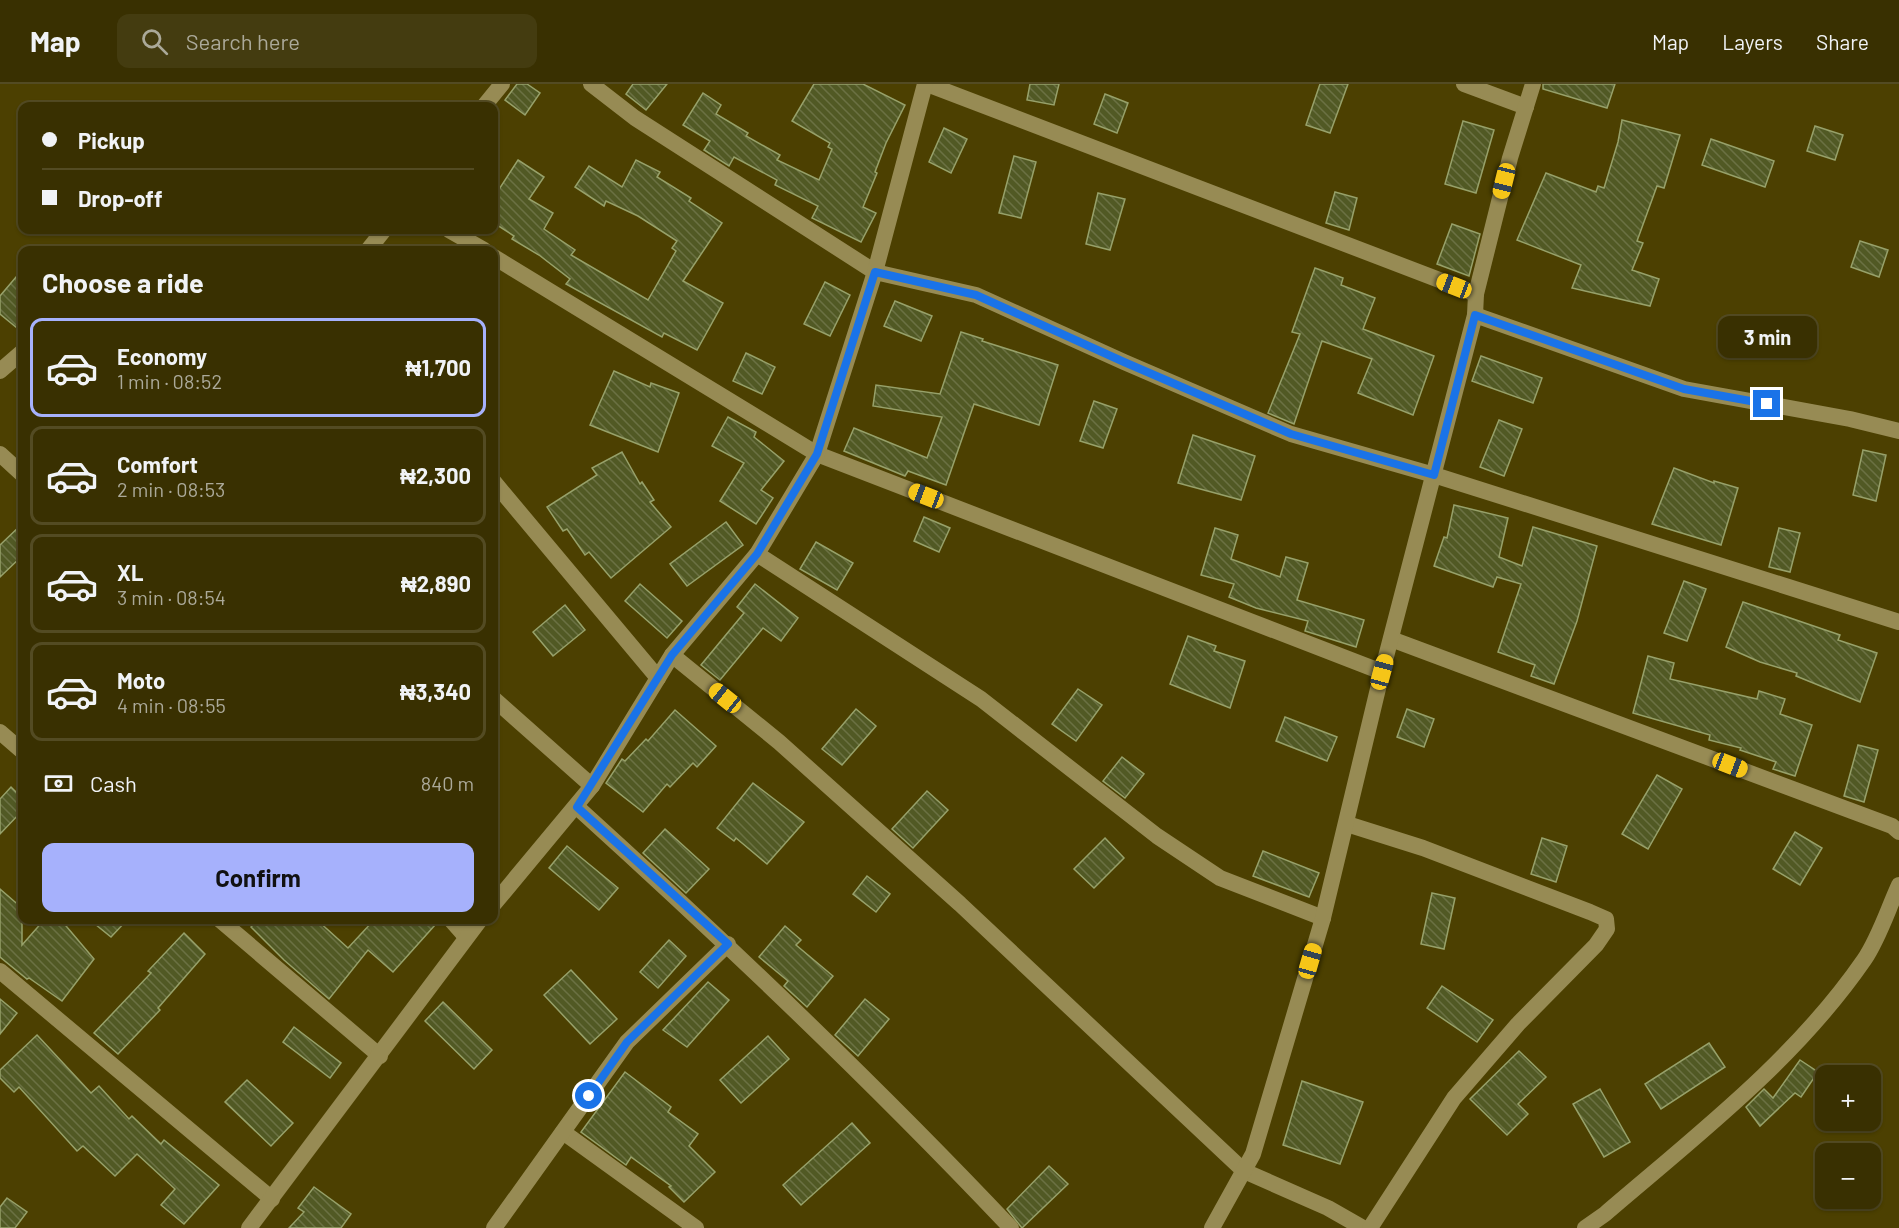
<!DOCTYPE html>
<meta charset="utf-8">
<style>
body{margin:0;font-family:Barlow,sans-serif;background:#443c10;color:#f1f3f6;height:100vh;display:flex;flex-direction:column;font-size:22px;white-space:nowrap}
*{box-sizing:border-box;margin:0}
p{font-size:20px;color:#aba999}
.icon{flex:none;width:33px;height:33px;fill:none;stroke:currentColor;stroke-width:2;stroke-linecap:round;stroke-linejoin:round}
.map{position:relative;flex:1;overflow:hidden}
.details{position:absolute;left:18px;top:162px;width:480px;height:678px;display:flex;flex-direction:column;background:#393001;border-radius:12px;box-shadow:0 2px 4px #0004,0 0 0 2px #534b23}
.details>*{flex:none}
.top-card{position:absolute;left:18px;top:18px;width:480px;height:132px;border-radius:12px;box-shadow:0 2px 4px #0004,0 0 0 2px #534b23;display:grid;align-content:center;height:132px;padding:0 24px;background:#393001}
.tools{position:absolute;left:1815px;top:981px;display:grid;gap:12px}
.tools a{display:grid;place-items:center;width:66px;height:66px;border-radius:12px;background:#393001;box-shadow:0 2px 4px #0004,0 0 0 2px #534b23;font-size:30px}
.end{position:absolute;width:27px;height:27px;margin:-14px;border:8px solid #1a73e8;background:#fff;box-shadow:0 0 0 3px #fff}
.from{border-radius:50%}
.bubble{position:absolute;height:42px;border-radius:12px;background:#393001;box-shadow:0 2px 4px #0004,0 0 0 2px #534b23;font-size:20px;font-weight:700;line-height:42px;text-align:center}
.car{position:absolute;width:18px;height:36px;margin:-18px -9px;border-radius:8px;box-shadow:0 0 4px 2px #0007;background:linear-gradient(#f5c518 24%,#345 0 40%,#f5c518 0 76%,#345 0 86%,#f5c518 0)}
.top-card b{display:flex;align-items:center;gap:21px;height:57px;font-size:22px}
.top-card b+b{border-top:2px solid #534b23}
.top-card i{width:15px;height:15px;background:#f1f3f6}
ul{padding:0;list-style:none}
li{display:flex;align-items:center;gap:18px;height:99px;margin:0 12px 9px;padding:0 12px;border:3px solid #534b23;border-radius:12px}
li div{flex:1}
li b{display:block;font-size:22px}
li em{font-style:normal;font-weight:700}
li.active{border-color:#a6b1fc}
li>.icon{width:54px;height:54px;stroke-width:1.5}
h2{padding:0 24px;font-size:27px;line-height:72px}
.pay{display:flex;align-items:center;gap:15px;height:66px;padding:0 24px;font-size:22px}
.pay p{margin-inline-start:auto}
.cta{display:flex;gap:12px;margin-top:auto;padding:12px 24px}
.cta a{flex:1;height:69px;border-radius:12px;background:#a6b1fc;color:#111;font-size:24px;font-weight:700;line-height:69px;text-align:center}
header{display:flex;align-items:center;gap:36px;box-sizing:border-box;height:84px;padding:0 30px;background:#393001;border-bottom:2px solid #534b23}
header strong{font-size:28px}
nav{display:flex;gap:33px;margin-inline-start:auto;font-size:21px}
.search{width:420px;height:54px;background:#443c10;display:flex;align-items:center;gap:15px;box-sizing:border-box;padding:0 21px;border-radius:12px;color:#aba999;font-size:22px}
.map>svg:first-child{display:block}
.building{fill:url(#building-back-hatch);stroke:#97a16a;stroke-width:1.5}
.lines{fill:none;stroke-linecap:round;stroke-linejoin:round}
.street{stroke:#978b54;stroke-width:16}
.route{stroke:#1a73e8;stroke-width:8}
</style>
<header>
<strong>Map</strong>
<div class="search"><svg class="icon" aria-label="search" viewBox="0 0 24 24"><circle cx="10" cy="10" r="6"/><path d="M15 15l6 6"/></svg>Search here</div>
<nav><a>Map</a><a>Layers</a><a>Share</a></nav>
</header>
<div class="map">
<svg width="1899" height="1144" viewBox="0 0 1899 1144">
<defs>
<pattern id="building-back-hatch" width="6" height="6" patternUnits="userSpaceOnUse" patternTransform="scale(1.5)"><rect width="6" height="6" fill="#515924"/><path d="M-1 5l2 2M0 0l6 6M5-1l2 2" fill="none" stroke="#6b7143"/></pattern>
</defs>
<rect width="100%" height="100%" fill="#4c4001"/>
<!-- building -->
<g class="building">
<polygon points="517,0 527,0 540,9 525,31 505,16"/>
<polygon points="633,0 667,0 646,26 626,10"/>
<polygon points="814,0 863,0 905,21 886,59 875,88 877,89 863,123 876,129 861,158 812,134 818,122 775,101 777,96 734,73 729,82 704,66 710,57 683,41 703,9 721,21 716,30 748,49 746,52 780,71 777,76 819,96 832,65 828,63 830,59 792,37"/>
<polygon points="1030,0 1059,0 1054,21 1027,16"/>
<polygon points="1320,0 1348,0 1330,49 1306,41"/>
<polygon points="1543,0 1615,0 1607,24 1543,5"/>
<polygon points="1105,10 1128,19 1117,49 1094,40"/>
<polygon points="1622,36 1680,51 1664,104 1657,102 1637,157 1643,159 1632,186 1659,195 1650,222 1572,204 1581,181 1517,156 1546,89 1596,108 1598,102 1604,104 1618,58"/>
<polygon points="1463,37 1494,46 1476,109 1445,100"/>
<polygon points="1815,42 1843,51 1835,76 1807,67"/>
<polygon points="944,44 967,55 951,89 929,78"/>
<polygon points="1711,55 1774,77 1765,103 1702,81"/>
<polygon points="1014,72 1036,78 1021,134 999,129"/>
<polygon points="518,76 544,93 529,115 553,129 544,145 575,166 571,171 648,216 676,167 672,164 677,157 638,132 606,117 604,122 575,103 589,82 622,103 636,76 660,88 657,93 691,114 689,117 722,139 683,197 723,219 697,266 664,249 662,253 566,200 570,195 539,171 512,155 514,152 494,139 494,113"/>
<polygon points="1335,108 1357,114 1349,146 1326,139"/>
<polygon points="1098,109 1125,115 1110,166 1086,160"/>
<polygon points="1452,140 1480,150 1469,192 1437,180"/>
<polygon points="1860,157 1888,166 1879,193 1851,183"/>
<polygon points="1315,184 1343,194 1341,201 1375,214 1363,245 1434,272 1413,331 1358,309 1372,275 1322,257 1294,340 1268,329 1300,250 1292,248"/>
<polygon points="22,186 22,237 17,244 0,230 0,212"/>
<polygon points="825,198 850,211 830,252 804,240"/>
<polygon points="895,217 932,232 921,257 884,242"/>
<polygon points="961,248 983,255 982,257 1058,281 1039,341 974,320 946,401 908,387 905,392 844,367 854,344 927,374 942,333 873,322 876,301 940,310"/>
<polygon points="746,269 775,283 762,310 733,297"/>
<polygon points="1481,272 1542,294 1533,319 1472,297"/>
<polygon points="614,287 650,303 651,299 679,309 658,368 590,341"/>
<polygon points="1094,317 1117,325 1103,364 1080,357"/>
<polygon points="728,333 756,348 754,353 784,377 761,406 773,414 756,440 720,417 744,379 712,362"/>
<polygon points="1499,336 1522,345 1504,392 1480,383"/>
<polygon points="1193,351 1255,372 1241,416 1178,399"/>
<polygon points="1863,366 1886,371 1876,417 1853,411"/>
<polygon points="622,368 640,400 642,398 654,416 650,418 671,443 611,494 589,468 585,471 567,445 563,447 547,423 597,391 592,384"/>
<polygon points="1674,384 1714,399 1714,397 1738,404 1721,461 1652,440"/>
<polygon points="1454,421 1508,434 1499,473 1522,482 1533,443 1597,462 1577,537 1554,600 1531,592 1535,581 1498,568 1521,500 1497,493 1493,503 1434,482 1444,453 1447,454"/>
<polygon points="924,433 950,444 939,468 914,457"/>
<polygon points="726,438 743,461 687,502 670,480"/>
<polygon points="22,440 22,472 0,493 0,461"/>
<polygon points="1215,444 1238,451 1231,475 1280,493 1286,473 1308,479 1297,516 1364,536 1356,563 1305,547 1308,537 1256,524 1229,513 1234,500 1201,491"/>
<polygon points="1779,444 1800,449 1790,488 1769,483"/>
<polygon points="816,458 853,479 837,506 800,485"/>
<polygon points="1684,497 1706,505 1687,557 1664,549"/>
<polygon points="640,500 682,537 667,554 625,517"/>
<polygon points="755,500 798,534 781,557 763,544 720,596 701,581 744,529 737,523"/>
<polygon points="1743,518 1840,551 1838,556 1877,569 1860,618 1796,592 1797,589 1760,578 1726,563"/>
<polygon points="565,521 585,546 553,572 533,548"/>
<polygon points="1188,552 1216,562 1214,567 1245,577 1230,624 1170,600"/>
<polygon points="1648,572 1674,579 1670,595 1757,615 1759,607 1785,615 1780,630 1812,641 1795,692 1773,685 1776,678 1740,666 1741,664 1709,656 1710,651 1633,629"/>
<polygon points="1078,605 1102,621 1076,657 1052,640"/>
<polygon points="856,625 876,642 842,681 822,665"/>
<polygon points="1407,625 1434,635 1424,663 1397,653"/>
<polygon points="675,626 716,662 697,683 693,679 670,703 667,700 643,728 606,699 622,675 625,677 646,655 648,657"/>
<polygon points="1285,633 1337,653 1327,677 1276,657"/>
<polygon points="1858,661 1878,666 1864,718 1844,712"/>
<polygon points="1122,673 1144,690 1125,714 1103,697"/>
<polygon points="1657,691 1682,705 1648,765 1622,750"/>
<polygon points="753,699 804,738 767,780 736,754 734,757 717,744"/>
<polygon points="11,703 22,714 22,727 0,750 0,715"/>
<polygon points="927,707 948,726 913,764 892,745"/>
<polygon points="665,745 709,785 686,809 643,769"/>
<polygon points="1795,748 1822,764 1800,801 1773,785"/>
<polygon points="1105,754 1124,774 1094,804 1074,785"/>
<polygon points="1542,754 1567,762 1556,798 1531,790"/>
<polygon points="567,762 618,804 599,826 549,784"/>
<polygon points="1263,767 1319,789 1309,813 1253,792"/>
<polygon points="867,792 890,810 876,828 853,810"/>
<polygon points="0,805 22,824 22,861 44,836 61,836 94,875 62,917 29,894 27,895 0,873"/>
<polygon points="1432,809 1455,814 1444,865 1421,860"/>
<polygon points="90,836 127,836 111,853"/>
<polygon points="258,836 317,836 348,864 374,836 429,836 435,841 393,888 368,866 329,915 284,876 251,843"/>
<polygon points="785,842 801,856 796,861 833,892 807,923 784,902 788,897 759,873"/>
<polygon points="184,849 205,870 158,924 160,926 118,970 94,949 151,889 148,887"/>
<polygon points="669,856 686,872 658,904 640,888"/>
<polygon points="571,886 617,935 590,960 544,911"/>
<polygon points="708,898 729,916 687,963 663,946"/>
<polygon points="1442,902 1493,936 1477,958 1427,924"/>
<polygon points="0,915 17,929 0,950"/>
<polygon points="865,915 889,935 858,972 835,951"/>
<polygon points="443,918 492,966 474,985 425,937"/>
<polygon points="294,943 341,979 330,994 283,958"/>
<polygon points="37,951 91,1009 99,1002 129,1035 132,1032 161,1060 164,1056 219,1101 184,1140 161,1121 175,1105 137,1070 115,1092 83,1062 77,1067 19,1003 14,1008 0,994 0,986"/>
<polygon points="768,952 789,975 741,1019 720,996"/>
<polygon points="1709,959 1725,983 1661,1025 1645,1000"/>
<polygon points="1519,967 1546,993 1518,1020 1528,1030 1507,1051 1470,1015"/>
<polygon points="1800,976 1818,988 1801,1013 1795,1009 1760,1042 1746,1023 1764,1005 1773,1014"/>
<polygon points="625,988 671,1023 668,1028 698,1050 689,1062 715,1088 684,1118 669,1103 671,1102 631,1073 626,1081 581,1048"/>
<polygon points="247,996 293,1039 271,1062 225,1018"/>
<polygon points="1302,997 1363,1018 1340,1080 1283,1061"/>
<polygon points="1600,1005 1630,1058 1604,1073 1573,1020"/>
<polygon points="852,1039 870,1059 801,1121 783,1101"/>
<polygon points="1049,1082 1068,1100 1022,1144 1007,1125"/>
<polygon points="314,1103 351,1130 341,1144 289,1144 304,1128 298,1124"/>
<polygon points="7,1114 27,1128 15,1144 0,1144 0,1123"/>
</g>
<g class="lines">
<!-- street -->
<g class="street">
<polyline points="591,0 635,34 875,188 976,211 1124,278 1291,350 1434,391 1899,538"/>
<polyline points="927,0 1476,210"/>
<polyline points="1464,0 1526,23"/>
<polyline points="484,22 502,0"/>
<polyline points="449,146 484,166"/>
<polyline points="368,166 384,146"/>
<polyline points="494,173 817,370 1382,588"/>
<polyline points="1475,231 1684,305 1850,335 1899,347"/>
<polyline points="0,287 22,268"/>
<polyline points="0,370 22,390"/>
<polyline points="494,398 658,594"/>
<polyline points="757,470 981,615 1157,752 1220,794 1323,834"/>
<polyline points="1391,555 1892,742 1899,748"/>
<polyline points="672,571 779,658 960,820 1244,1087 1328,1124 1363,1144"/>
<polyline points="494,615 592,702"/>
<polyline points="0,648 22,667"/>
<path d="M577 723C727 859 872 997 1011 1144"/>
<polyline points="1347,740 1423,764 1590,828 1606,835 1607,845 1596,861 1518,940 1454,1014 1370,1144"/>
<polyline points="494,820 592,702 672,571 757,470 817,370 875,188 925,0"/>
<polyline points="220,836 380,972"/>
<polyline points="451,836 466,853"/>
<polyline points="0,887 272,1115"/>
<polyline points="563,1048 696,1144"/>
<polyline points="249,1144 480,836"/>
<polyline points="494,1144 627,958 728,860"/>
<polyline points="1212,1144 1253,1070 1323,834 1382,588 1475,231 1476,210 1510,74 1533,0"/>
<path d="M1585 1144 1605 1130C1697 1051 1795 976 1864 876 1879 854 1888 825 1899 801"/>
</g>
</g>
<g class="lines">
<!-- route -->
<polyline class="route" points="589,1012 627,958 728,860 577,723 672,571 757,470 817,370 875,188 976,211 1124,278 1291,350 1434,391 1475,231 1684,305 1767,320"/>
</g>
</svg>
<div class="tools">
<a>+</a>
<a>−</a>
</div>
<i class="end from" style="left:589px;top:1012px"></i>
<i class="end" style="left:1767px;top:320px"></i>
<div class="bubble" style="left:1718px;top:232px;width:99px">3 min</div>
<i class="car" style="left:1504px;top:97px;rotate:194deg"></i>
<i class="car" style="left:1454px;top:202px;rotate:291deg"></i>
<i class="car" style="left:926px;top:412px;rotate:291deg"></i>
<i class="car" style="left:1382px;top:588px;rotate:15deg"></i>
<i class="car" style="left:725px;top:614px;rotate:309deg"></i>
<i class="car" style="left:1730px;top:681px;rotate:111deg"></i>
<i class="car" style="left:1310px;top:877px;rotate:16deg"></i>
<div class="top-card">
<b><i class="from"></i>Pickup</b>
<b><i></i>Drop-off</b>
</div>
<section class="details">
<h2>Choose a ride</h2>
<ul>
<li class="active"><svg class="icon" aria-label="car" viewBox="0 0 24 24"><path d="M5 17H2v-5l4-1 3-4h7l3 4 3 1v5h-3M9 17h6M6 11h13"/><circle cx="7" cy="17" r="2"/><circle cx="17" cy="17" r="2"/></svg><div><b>Economy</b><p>1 min · 08:52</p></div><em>₦1,700</em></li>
<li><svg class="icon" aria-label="car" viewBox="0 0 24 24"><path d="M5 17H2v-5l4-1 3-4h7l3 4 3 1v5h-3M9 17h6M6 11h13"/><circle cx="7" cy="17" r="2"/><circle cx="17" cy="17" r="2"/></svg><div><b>Comfort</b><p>2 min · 08:53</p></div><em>₦2,300</em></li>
<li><svg class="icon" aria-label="car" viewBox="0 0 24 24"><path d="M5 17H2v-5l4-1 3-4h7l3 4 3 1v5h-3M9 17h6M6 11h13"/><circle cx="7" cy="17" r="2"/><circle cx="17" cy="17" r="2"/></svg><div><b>XL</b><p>3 min · 08:54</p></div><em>₦2,890</em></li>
<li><svg class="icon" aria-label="car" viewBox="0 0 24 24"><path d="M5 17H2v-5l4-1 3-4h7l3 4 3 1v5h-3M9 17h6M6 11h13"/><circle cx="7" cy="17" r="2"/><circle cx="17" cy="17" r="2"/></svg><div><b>Moto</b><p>4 min · 08:55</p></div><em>₦3,340</em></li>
</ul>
<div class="pay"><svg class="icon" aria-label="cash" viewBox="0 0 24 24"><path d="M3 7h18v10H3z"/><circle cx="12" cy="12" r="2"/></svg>Cash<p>840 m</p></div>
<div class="cta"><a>Confirm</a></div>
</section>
</div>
